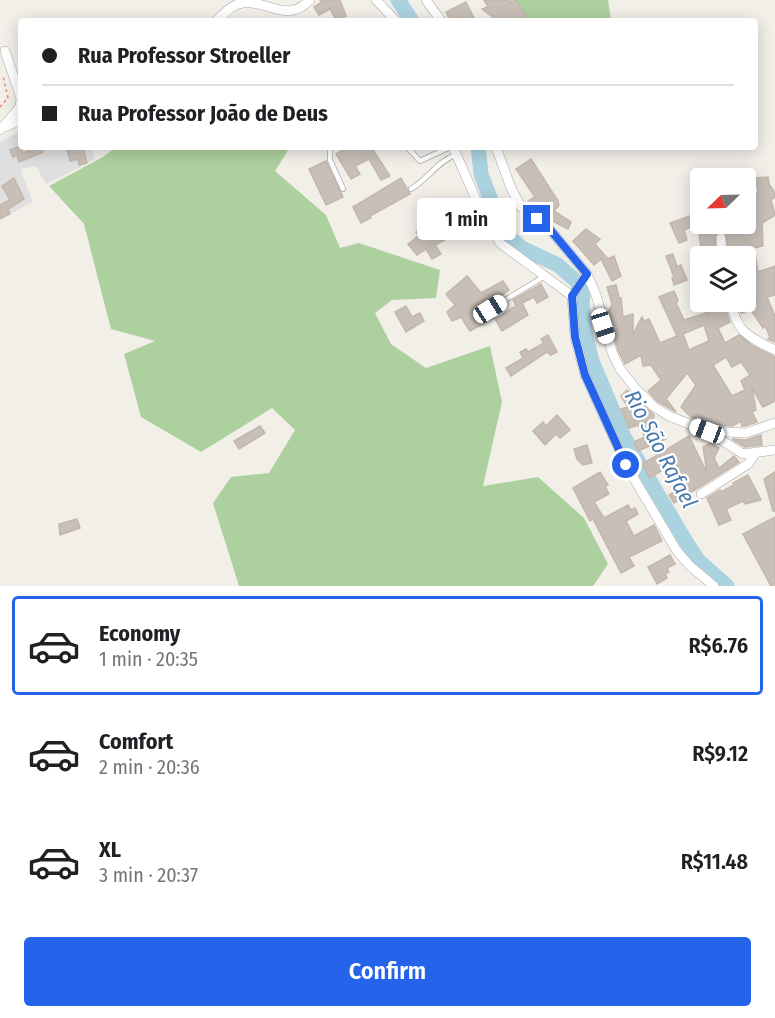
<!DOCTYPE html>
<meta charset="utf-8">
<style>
body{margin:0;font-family:"Fira Sans Condensed",sans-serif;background:#f2f2f2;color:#202124;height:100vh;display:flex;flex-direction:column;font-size:22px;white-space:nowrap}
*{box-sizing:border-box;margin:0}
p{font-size:20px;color:#757577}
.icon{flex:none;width:33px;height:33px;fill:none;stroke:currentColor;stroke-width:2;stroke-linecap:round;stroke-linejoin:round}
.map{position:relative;height:586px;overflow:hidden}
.drawer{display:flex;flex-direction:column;background:#fff;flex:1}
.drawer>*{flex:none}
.banner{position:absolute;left:18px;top:18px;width:740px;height:132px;border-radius:6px;box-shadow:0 3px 15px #0003;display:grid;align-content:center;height:132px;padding:0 24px;background:#fff}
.needle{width:39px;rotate:247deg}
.tools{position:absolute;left:690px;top:168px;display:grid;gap:12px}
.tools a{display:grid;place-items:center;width:66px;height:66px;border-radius:6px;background:#fff;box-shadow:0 3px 15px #0003;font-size:30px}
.end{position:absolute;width:27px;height:27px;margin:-14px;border:8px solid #2563eb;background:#fff;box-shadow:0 0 0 3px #fff}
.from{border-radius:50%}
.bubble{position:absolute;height:42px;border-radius:6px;background:#fff;box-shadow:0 3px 15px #0003;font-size:20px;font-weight:600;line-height:42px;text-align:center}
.car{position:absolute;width:18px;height:36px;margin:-18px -9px;border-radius:8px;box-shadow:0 0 4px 2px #0007;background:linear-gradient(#fff 24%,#345 0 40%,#fff 0 76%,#345 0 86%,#fff 0)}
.banner b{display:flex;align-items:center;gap:21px;height:57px;font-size:22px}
.banner b+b{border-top:2px solid #e0e0e0}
.banner i{width:15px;height:15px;background:#202124}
ul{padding:10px 0 0;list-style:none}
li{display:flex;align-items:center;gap:18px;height:99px;margin:0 12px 9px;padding:0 12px;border:3px solid transparent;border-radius:6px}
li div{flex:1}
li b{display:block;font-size:22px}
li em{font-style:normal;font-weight:600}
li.active{border-color:#2563eb}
li>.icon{width:54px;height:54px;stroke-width:1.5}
.primary-button{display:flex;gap:12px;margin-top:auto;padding:12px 24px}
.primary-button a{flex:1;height:69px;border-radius:6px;background:#2563eb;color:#fff;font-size:24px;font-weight:600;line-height:69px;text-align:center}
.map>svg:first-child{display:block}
.residential{fill:#e0dfdf}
.forest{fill:#add19e}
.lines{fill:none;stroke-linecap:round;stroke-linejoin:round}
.river{stroke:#aad3df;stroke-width:15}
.building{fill:#c7bfb8;stroke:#c4b6ab;stroke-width:1.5;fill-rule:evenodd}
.lane-casing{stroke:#a9a9a9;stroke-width:6}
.street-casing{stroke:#a9a9a9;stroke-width:10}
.path{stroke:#fa8072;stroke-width:1.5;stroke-dasharray:3 3;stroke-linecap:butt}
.lane{stroke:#fff;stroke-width:4.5}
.street{stroke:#fff;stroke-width:9}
.route{stroke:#2563eb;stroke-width:8}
.labels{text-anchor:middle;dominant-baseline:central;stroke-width:4.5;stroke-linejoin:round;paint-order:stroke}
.water-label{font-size:22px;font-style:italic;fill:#4a7aab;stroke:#fff}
</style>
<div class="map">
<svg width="775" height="586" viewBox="0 0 775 586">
<rect width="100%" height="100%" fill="#f2efe9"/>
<!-- residential -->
<polygon class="residential" points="21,131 21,147 96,147 91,148 95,158 85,165 46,184 36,166 20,169 33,202 0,219 0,142"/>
<!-- forest -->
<g class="forest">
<polygon points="517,0 608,0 611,21 523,21 506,10 518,2"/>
<polygon points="116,147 290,147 275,171 326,215 340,248 359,243 440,270 436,298 392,300 375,313 391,344 426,368 490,346 502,402 483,486 538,477 584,518 608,564 593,586 239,586 213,503 231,477 269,473 295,430 272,408 201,452 141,417 124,354 155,341 111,329 84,224 49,186 103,157"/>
</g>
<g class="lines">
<!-- river -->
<g class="river">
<polyline points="398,0 412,21"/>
<polyline points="478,147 481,174 503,232 522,248 558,265 576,281 583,292 582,306 586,337 592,361 624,437 685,540 698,560 727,586"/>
</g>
</g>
<!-- building -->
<g class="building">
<polygon points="320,0 340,0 346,16 337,21 330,9 319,15 314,7 322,2"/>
<polygon points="484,0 510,0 511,2 516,0 526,16 514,21 498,21 482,9 488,7"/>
<polygon points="466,2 474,18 465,21 463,17 450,21 446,12"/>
<polygon points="21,146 23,153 37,147 41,147 43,152 19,162 17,155 13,157 10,150"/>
<polygon points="77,147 83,147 87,163 79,165 78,159 70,161 67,150"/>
<polygon points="348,147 371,147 390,176 381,180 369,159 355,166 360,174 351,179 336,154"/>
<polygon points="531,159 558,201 559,205 554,211 571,222 568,229 547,218 531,206 528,201 535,197 516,169"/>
<polygon points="326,161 343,197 326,205 309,169"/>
<polygon points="768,177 769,184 775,193 775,197 771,200 775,215 762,223 763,246 754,248 758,272 775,266 775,295 767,297 775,316 775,342 768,339 770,337 765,326 763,328 751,310 741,313 737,302 757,302 750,273 746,273 746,256 729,256 726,234 720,231 715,236 715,256 702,256 698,224 684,230 687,240 679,243 670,223 693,215 699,210 700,224 746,224 747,218 756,213 746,200 758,192 755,178"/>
<polygon points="14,178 24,199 8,209 10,214 0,219 0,205 10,200 2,186"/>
<polygon points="401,178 410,194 370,216 371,218 361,223 353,207"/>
<polygon points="444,217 445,219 451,219 450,237 435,245 441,254 432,259 426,249 417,255 408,244 418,236 416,232"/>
<polygon points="586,229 600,239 595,244 608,259 614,256 621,276 612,281 601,259 594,265 573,241"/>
<polygon points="673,254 677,267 681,265 687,280 674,285 672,278 674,277 666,256"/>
<polygon points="467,276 481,293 503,281 509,290 486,307 487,312 494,318 470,331 461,317 452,321 447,312 455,305 446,294"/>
<polygon points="541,284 548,297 537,303 534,297 522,303 528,315 502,331 495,319 516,306 513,300"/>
<path d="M616 285 619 298H621L623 317 633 314V334L642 317 644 321 649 319 660 343 677 336 659 297 674 291 678 300 676 303 684 320 709 312 706 302H723L730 322 718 328 725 343 739 335 753 346 775 357V401L763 407 752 388 756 410 752 412 757 422 745 426H742L741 421 732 426 708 424 691 417 681 407 696 385 687 373 666 399 676 412 657 401 648 391 661 380 651 365 643 366 641 355 625 364 618 350 608 313 612 304 607 287ZM704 325 709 341 689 350 683 334ZM726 357 732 367 741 362 750 375 741 381 745 390 732 396 713 365Z"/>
<polygon points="406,306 412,317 420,313 424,321 406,332 395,312"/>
<polygon points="548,335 557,352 551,355 547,352 511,376 506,368 523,358 520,352 526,349 528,352 544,343 541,339"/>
<polygon points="627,390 654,415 653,423 666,439 638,451 634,442 645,437 638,425 629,428 621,409 628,407 621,396"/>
<polygon points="557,415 570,430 560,438 556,434 545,445 533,431 543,422 546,426"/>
<polygon points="260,426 265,433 239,449 234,441"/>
<polygon points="761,435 762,445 745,447 732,439 746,440"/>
<polygon points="689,436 707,473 703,447 710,443 719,448 714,458 719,468 734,456 739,462 674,503 669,495 675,491 672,487 674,486 667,467 650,478 642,464"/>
<polygon points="587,445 592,463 583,465 577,459 574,449"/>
<polygon points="600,472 608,485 605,486 609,494 594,502 604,518 628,505 631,510 635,508 638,514 626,521 634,536 654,525 662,541 629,557 634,566 621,573 593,519 590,521 573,488"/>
<polygon points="775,472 775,511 773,511 764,479"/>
<polygon points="748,475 761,500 745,504 743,501 726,509 731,520 719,525 707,498 720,490 721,492 734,485 733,483"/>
<polygon points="775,517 775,586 771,586 743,534"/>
<polygon points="77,519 80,528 60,535 59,524"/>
<polygon points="670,555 675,564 667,568 669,572 665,574 667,578 657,584 648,567"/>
</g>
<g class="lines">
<defs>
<g id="lane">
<polyline points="330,147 330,160 343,189"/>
<polyline points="407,147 420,161 450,147"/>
<path d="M411 189C428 179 437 162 455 155"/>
<polyline points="490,309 545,276"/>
</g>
<g id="street">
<polyline points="376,0 396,21"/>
<polyline points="426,0 441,21"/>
<path d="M216 21C224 14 232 4 243 3 269 0 286 24 310 0"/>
<polyline points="4,127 21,120"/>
<polyline points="0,130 20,107 21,98 5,51"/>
<polyline points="453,147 483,215 500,243 572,296 575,337 585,375 626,465 677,551 690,566 714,586"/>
<polyline points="496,147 511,188 521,207 548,227 587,274 596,295 612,352 620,369 636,389 653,406 669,416 707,431 743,454 775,450"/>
<polyline points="721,238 722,256"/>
<polyline points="572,296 587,274"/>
<path d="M730 302C739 334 746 335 775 350"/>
<polyline points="707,431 746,433 775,423"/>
<polyline points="701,494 748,464 755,454"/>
</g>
</defs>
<!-- lane casing -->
<use href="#lane" class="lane-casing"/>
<!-- street casing -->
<use href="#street" class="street-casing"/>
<!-- path -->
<polyline class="path" points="0,107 8,98 3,76"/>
<!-- lane -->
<use href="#lane" class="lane"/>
<!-- street -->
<use href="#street" class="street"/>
</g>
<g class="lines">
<!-- route -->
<polyline class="route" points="537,219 548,227 587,274 572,296 575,337 585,375 626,465"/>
</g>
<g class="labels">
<!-- water labels -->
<g class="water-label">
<text transform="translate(661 449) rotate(62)">Rio São Rafael</text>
</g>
</g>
</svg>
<div class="tools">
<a><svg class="needle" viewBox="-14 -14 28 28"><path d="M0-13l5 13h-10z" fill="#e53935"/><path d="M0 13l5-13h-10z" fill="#757577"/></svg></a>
<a><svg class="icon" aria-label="layers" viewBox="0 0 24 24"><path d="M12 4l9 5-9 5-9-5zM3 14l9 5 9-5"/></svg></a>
</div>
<i class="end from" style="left:626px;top:465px"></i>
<i class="end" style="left:537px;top:219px"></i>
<div class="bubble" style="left:417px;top:198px;width:99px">1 min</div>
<i class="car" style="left:490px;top:309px;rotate:58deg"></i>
<i class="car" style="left:603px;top:326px;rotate:162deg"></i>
<i class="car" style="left:707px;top:431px;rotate:291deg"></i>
<div class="banner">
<b><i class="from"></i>Rua Professor Stroeller</b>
<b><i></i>Rua Professor João de Deus</b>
</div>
</div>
<section class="drawer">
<ul>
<li class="active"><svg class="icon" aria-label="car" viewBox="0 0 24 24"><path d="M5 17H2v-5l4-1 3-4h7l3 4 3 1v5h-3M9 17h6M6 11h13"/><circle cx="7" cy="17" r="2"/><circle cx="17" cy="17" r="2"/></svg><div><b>Economy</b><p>1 min · 20:35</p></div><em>R$6.76</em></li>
<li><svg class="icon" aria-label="car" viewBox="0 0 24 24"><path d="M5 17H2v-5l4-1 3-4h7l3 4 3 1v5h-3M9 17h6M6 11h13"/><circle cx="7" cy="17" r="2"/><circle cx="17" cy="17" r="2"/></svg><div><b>Comfort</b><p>2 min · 20:36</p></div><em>R$9.12</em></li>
<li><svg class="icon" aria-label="car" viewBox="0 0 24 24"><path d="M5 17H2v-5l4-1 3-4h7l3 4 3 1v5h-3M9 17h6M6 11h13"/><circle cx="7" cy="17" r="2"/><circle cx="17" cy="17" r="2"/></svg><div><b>XL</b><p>3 min · 20:37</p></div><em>R$11.48</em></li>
</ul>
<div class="primary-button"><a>Confirm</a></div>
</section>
